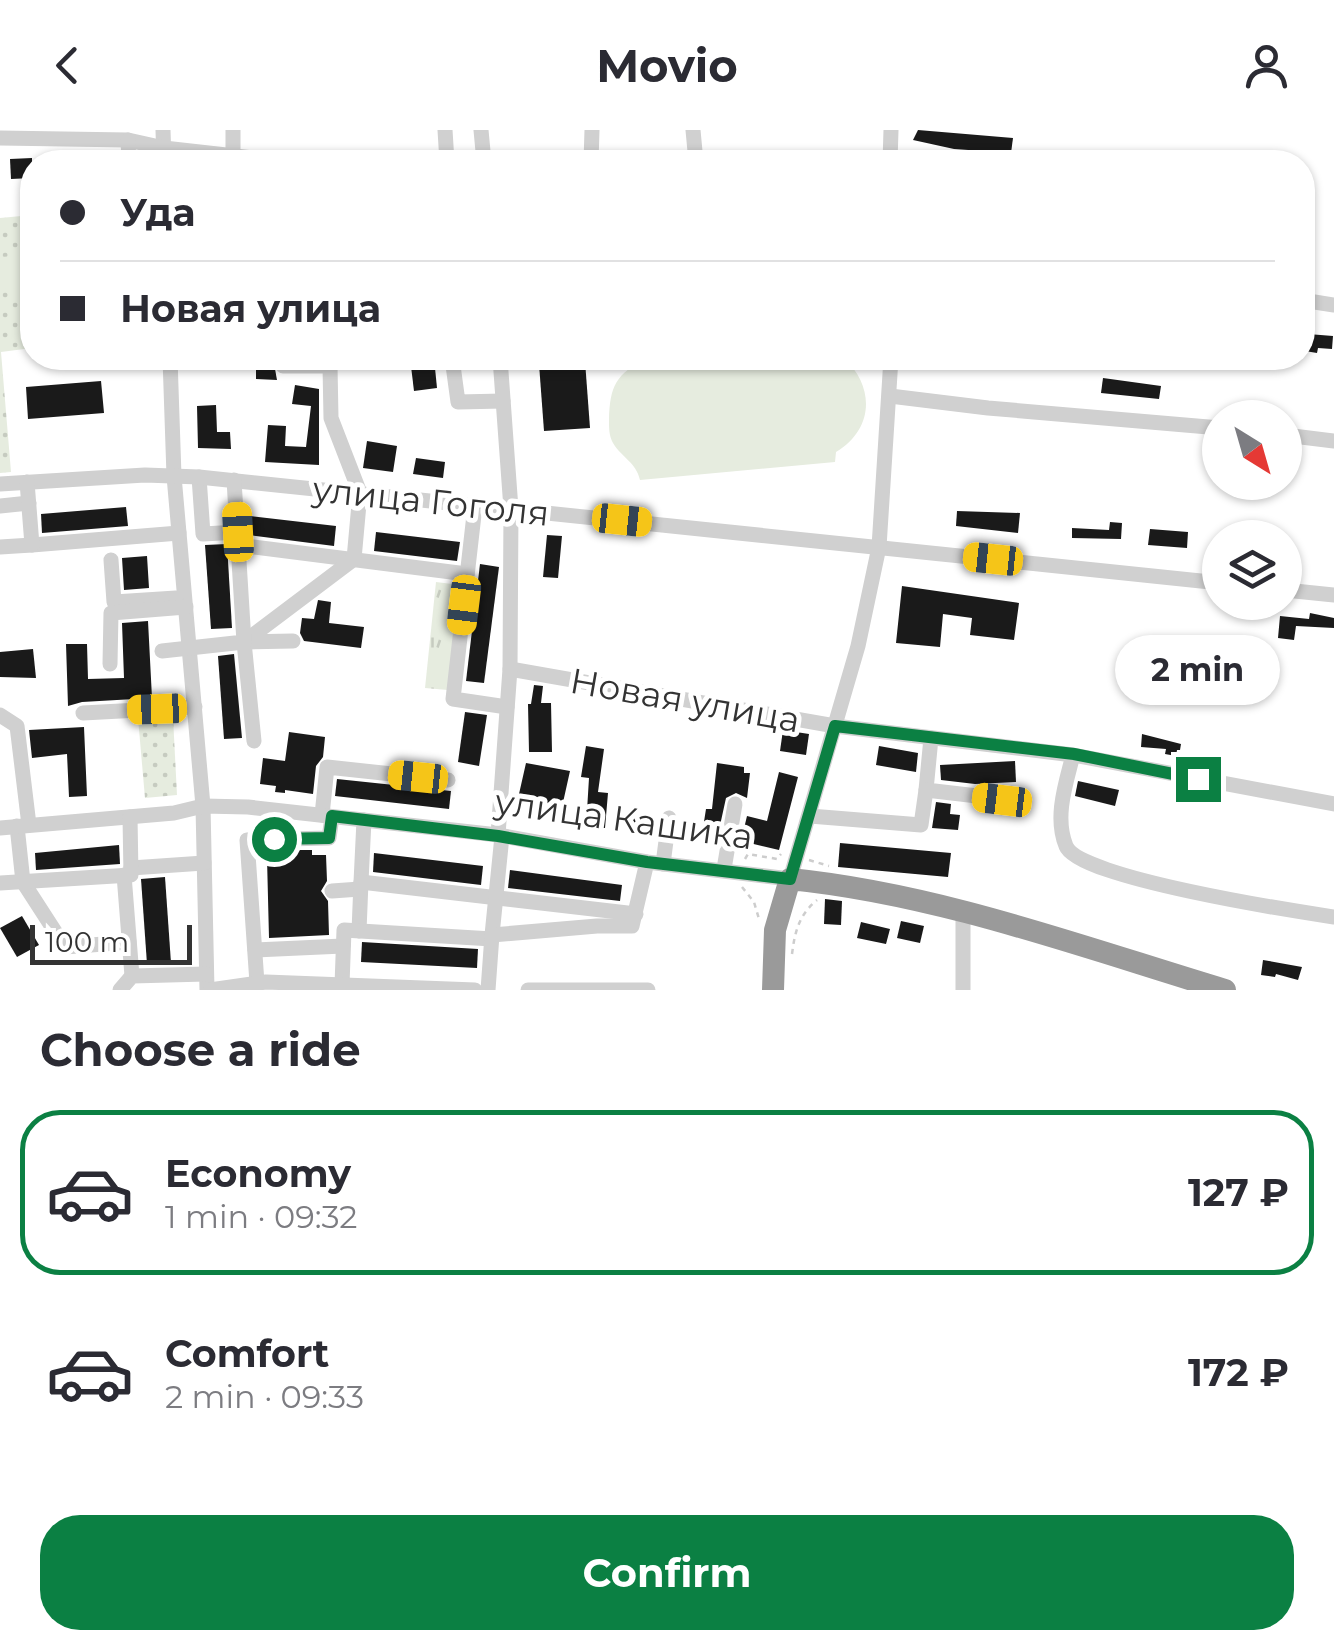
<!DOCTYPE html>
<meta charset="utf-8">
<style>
body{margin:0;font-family:Montserrat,sans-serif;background:#f2f2f3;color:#2b2b33;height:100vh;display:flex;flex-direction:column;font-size:38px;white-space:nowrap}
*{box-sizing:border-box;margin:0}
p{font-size:32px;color:#7c7c81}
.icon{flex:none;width:55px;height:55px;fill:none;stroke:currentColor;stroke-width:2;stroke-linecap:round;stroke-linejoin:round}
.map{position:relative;height:860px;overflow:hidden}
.side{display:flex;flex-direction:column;background:#fff;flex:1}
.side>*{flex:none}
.top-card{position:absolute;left:20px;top:20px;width:1295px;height:220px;border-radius:40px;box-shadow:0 2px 8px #0004;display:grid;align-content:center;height:220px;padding:0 40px;background:#fff}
.needle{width:65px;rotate:143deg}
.fabs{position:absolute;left:1202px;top:270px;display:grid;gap:20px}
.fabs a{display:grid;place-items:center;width:100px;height:100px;border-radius:50%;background:#fff;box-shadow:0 2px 8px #0004;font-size:50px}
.scale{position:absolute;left:30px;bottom:25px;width:162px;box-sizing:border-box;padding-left:10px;border:5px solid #333;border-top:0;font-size:28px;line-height:35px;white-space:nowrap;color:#333;-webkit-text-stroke:8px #fff;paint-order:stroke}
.end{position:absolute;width:45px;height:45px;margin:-22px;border:12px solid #0b8043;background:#fff;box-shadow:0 0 0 5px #fff}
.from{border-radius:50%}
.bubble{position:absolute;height:70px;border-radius:35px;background:#fff;box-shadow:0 2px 8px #0004;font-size:32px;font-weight:700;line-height:70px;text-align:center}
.car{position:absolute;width:30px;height:60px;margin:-30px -15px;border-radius:12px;box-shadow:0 0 8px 2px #0007;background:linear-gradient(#f5c518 24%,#345 0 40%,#f5c518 0 76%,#345 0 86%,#f5c518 0)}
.top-card b{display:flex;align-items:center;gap:35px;height:95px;font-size:38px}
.top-card b+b{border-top:2px solid #e1e1e2}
.top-card i{width:25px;height:25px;background:#2b2b33}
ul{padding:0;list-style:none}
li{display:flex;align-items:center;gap:30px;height:165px;margin:0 20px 15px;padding:0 20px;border:5px solid transparent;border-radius:40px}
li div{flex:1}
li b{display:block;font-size:38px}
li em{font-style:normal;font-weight:700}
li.current{border-color:#0b8043}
li>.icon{width:90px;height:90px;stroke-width:1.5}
h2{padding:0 40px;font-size:45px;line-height:120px}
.primary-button{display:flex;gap:20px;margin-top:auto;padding:20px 40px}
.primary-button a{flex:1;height:115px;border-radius:40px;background:#0b8043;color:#fff;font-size:40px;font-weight:700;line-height:115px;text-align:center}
header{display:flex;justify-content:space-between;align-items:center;height:130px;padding:0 40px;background:#fff;font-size:45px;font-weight:700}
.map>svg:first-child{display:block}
.grass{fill:url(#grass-tufts)}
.park{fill:url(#park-dots)}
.pitch{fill:#e6ecdf}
.water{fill:url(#water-rules)}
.building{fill:#1a1a1a}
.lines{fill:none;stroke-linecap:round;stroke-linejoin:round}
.path{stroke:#cdcdcd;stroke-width:2.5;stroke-dasharray:5 5;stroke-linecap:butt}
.minor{stroke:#d0d0d0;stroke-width:15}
.highway{stroke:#9a9a9a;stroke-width:22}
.route{stroke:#0b8043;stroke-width:12}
.labels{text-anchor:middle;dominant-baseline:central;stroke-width:10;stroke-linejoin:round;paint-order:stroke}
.street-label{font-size:35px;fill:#333;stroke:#fff}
</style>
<header><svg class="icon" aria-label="back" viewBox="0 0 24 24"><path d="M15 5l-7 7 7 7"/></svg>Movio<svg class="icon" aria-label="person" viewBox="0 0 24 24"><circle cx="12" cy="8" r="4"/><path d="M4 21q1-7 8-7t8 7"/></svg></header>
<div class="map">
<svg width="1334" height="860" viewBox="0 0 1334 860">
<defs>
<pattern id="grass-tufts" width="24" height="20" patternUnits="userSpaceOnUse" patternTransform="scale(2.5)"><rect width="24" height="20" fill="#e6ecdf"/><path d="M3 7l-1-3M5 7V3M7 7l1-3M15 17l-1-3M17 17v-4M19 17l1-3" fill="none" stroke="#c6cbc0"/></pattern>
<pattern id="park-dots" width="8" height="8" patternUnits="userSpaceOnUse" patternTransform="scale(2.5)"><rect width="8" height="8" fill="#e6ecdf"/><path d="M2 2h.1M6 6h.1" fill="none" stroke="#c6cbc0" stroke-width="1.8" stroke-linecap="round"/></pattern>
<pattern id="water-rules" width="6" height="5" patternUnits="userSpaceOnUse" patternTransform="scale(2.5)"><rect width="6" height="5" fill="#cfe2ee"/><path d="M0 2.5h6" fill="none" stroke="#b2c2cd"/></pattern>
</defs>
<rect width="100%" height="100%" fill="#fff"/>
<!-- grass -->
<polygon class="grass" points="436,452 460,455 448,560 425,558"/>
<!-- park -->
<g class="park">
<polygon points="32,85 32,218 1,222 11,342 0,343 0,88"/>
<polygon points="173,587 177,665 145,668 138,588"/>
</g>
<!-- pitch -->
<g class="pitch">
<polygon points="32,125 32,157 0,159 0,127"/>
<path d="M646 228H844C875 257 874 299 836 322L835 332 640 350C636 332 622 328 613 313 609 306 609 298 609 290 610 255 616 245 646 228Z"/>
</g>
<!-- water -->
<polygon class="water" points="1071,20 1106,31 1136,29 1136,32 1022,32 1034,24"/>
<!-- building -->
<g class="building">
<polygon points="918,0 1013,8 1011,23 954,19 913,10"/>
<polygon points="32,28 32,48 11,49 10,29"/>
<polygon points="1308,204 1333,206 1332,219 1318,218 1317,223 1305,221"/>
<polygon points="256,228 273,228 277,250 256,249"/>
<polygon points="410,228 434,228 437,258 414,261"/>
<polygon points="585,231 590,298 544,301 539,234"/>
<polygon points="1103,248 1161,256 1159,269 1101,263"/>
<polygon points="101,251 104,283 28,289 26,257"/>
<polygon points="295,255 319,259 319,335 265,332 268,295 286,296 285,316 306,317 311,276 292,274"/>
<polygon points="216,275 217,302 230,302 231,319 198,318 197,276"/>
<polygon points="367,311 397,316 393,342 363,338"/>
<polygon points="416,328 445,332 443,348 413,344"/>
<polygon points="126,377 128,396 42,403 41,384"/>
<polygon points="957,381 1020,383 1018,403 956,396"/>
<polygon points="250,386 336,396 334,416 249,405"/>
<polygon points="1110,392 1122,393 1121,409 1072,408 1072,398 1109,400"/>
<polygon points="1150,399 1188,402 1187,418 1148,415"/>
<polygon points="376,402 460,412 457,431 374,421"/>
<polygon points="547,405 562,406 558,448 543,447"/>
<polygon points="227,414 232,498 211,499 205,415"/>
<polygon points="147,426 149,458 124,460 122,428"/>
<polygon points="480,434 499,437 484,553 466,551"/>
<polygon points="902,456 1019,473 1014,510 970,505 972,488 943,484 940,517 896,513"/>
<polygon points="318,470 331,472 329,493 364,497 361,518 304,511 300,503 302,488 314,489"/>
<polygon points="1310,483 1334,488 1334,498 1296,496 1294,510 1278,508 1280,486 1309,489"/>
<polygon points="148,491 152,568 82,572 68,576 66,514 87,514 88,549 124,548 122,493"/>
<polygon points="33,519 36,548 0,547 0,522"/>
<polygon points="234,524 242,608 224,609 218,526"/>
<polygon points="534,555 543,556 541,573 551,573 552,622 529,622 528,574 531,574"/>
<polygon points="465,582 487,585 479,636 458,632"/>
<polygon points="84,597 87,666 69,667 67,624 32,628 29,600"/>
<polygon points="783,600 809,604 806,625 780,621"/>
<polygon points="289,602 325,607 323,627 316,636 313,664 285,660 285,663 275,662 276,656 260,654 263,628 285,631"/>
<polygon points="1142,604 1181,614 1180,620 1177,620 1176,626 1165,624 1166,619 1141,617"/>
<polygon points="586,616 604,619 598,662 608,663 605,698 586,697 589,648 581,647"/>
<polygon points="879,616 918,623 916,642 876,635"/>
<polygon points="1015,631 1016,652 975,654 941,650 940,635"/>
<polygon points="526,633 570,641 562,677 552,675 549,689 523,684 527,665 519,664"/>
<polygon points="717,633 744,637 744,643 750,643 747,668 736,663 726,668 719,700 703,698 706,679 712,679"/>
<polygon points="779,642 798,647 779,720 741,711 747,686 767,691"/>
<polygon points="337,649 451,661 449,679 335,666"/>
<polygon points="1078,651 1119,660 1115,676 1075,666"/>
<polygon points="936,672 951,674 950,684 960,685 958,700 932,698"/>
<polygon points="627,681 651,683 649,700 625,697"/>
<polygon points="840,713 951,723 948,747 838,737"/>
<polygon points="119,715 120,734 36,740 35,723"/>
<polygon points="294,720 312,720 312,725 326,725 327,751 321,761 328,771 329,805 269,808 267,728 294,727"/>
<polygon points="374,723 483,736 481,755 373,742"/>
<polygon points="510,740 622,755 620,771 508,758"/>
<polygon points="165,747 171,833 147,834 141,749"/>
<polygon points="825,769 842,771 841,795 824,794"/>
<polygon points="22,786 39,815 17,827 0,798"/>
<polygon points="901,791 924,796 920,813 897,808"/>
<polygon points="861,792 890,799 886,814 857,808"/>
<polygon points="362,812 478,819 477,838 361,832"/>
<polygon points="1263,830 1302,837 1298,850 1276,844 1275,847 1261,845"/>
</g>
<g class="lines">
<!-- path -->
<g class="path">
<polyline points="745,729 748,724 777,729 781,724"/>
<polyline points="809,730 829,736"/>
<polyline points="742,757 754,772 759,789"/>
<path d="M792 824C795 801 799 785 817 770"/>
</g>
<!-- minor -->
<g class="minor">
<polyline points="163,0 164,32"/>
<polyline points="445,0 447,32"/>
<polyline points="481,0 484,32"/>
<polyline points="693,0 696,32"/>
<polyline points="0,8 128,10 164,18 289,32"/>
<polyline points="128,10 129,32"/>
<polyline points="233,32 233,0"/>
<polyline points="591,32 592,0"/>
<polyline points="890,32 891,0"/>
<polyline points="1302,170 1334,175"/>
<polyline points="170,228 174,346 203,676 207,860"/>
<polyline points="452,228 458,272 503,271"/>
<polyline points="890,266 988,278 1220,298"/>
<polyline points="1285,305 1334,311"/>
<polyline points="199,347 203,404 238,402"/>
<polyline points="0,354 145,345 199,347 1220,453"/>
<polyline points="0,376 29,373"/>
<polyline points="475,376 453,569 507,577"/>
<polyline points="32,415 179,403"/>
<polyline points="238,415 467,444"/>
<polyline points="0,417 32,415 27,352"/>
<polyline points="111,430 114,472 176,468"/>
<polyline points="1285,460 1334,465"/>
<polyline points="244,512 354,429 360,363 331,288 330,236 283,236 284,228"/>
<polyline points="244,512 254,611"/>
<polyline points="244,512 293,511"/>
<polyline points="162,521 244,512 234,350"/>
<polyline points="110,534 111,483 186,477"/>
<polyline points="510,539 835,596 1073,625 1334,674"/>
<polyline points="83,583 195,577"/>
<polyline points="0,585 17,596 29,695"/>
<polyline points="931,608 926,660 1003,669"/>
<path d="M1073 625C1066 653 1054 687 1066 716 1078 748 1294 781 1334 787"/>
<polyline points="322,685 327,637 448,650"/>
<polyline points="810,686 921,695 926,660"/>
<polyline points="17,696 23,752 65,817 129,812"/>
<polyline points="0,698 174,683 203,676 248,677 498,705 647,732 790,749 858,516 879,417 891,228"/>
<polyline points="498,705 510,539 511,379 500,228"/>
<polyline points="663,734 669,688"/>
<polyline points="131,738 204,733"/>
<polyline points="724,739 735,674"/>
<polyline points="124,745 132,846"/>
<polyline points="361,752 364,690"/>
<polyline points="0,753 131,745 130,687"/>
<polyline points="332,761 360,759"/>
<polyline points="963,781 963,860"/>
<polyline points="359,801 361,752 636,784"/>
<polyline points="492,805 502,706"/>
<polyline points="255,820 343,816"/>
<polyline points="257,853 247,710 329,708 332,687"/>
<polyline points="342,855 344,800 492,809"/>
<polyline points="120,860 132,846 206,844"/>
<polyline points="210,860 266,852 475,860"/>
<polyline points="488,860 492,805 597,796 632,796 647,732"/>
<polyline points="528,860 648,860"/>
</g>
<!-- highway -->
<path class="highway" d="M773 860 775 800 790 749C939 764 1082 817 1225 860"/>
</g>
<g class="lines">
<!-- route -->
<polyline class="route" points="274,709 329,708 332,686 498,706 647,732 790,749 835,596 1074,624 1198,649"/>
</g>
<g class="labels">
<!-- street labels -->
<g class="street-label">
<text transform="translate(431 371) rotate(6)">улица Гоголя</text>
<text transform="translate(685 570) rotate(10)">Новая улица</text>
<text transform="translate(624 689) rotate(8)">улица Кашика</text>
</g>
</g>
</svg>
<div class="fabs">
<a><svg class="needle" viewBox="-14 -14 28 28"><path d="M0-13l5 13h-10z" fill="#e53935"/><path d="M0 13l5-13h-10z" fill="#7c7c81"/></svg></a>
<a><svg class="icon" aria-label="layers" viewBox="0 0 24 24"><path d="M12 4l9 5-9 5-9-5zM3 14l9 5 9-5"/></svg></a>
</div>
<div class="scale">100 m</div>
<i class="end from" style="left:274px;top:709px"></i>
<i class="end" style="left:1198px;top:649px"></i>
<div class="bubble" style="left:1115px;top:505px;width:165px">2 min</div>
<i class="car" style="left:622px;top:390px;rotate:96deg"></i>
<i class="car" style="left:238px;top:402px;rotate:357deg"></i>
<i class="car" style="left:993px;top:429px;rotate:276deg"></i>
<i class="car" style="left:464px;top:475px;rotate:187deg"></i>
<i class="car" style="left:157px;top:579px;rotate:268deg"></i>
<i class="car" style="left:418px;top:647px;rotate:276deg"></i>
<i class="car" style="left:1002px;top:670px;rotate:277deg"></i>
<div class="top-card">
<b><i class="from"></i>Уда</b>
<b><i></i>Новая улица</b>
</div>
</div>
<section class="side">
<h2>Choose a ride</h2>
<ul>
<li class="current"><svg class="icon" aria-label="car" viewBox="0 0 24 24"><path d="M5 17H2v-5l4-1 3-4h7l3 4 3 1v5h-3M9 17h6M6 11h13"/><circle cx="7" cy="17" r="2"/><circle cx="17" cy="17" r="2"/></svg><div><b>Economy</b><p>1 min · 09:32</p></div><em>127 ₽</em></li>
<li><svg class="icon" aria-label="car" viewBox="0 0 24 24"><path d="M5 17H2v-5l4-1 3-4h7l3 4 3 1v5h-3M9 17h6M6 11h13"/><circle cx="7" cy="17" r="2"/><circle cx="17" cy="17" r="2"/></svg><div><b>Comfort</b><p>2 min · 09:33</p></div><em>172 ₽</em></li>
</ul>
<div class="primary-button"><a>Confirm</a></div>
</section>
